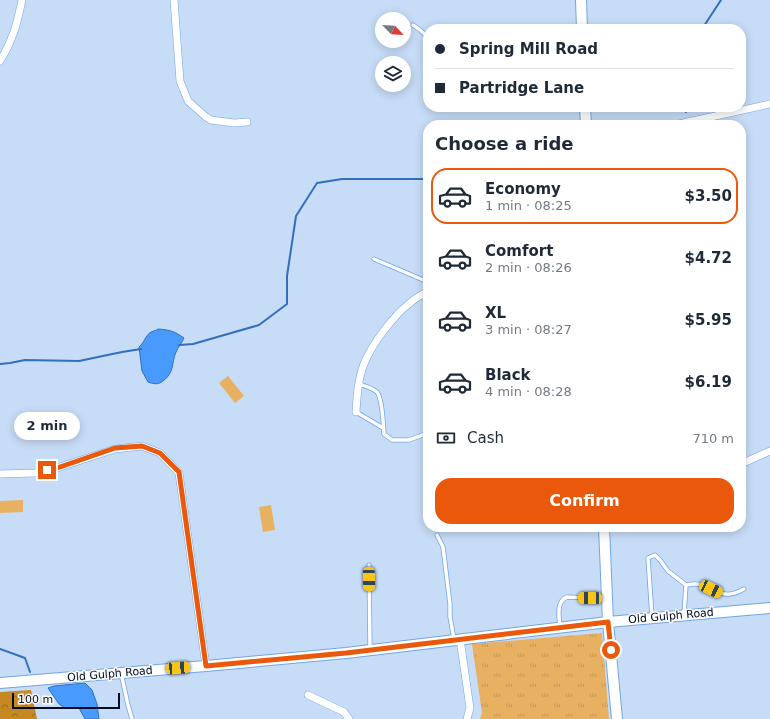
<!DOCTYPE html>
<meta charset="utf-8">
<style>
body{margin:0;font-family:"DejaVu Sans",sans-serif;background:#f6f6f7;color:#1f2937;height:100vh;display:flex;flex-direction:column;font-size:15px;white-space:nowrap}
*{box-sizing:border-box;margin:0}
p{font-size:13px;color:#747a83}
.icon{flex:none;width:22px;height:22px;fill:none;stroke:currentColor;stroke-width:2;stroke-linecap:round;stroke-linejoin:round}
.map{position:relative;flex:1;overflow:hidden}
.details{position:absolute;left:423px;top:120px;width:323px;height:412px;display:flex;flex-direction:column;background:#fff;border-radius:16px;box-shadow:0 2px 10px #0003}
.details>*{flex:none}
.guide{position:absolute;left:423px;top:24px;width:323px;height:88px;border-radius:16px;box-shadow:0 2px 10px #0003;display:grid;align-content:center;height:88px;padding:0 12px;background:#fff}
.needle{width:26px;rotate:115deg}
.buttons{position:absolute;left:375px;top:12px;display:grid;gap:8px}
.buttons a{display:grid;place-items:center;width:36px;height:36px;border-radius:50%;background:#fff;box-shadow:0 2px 10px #0003;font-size:20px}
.scale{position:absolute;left:12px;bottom:10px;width:108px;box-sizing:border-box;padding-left:4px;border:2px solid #000c23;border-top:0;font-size:11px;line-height:14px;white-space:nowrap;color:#000c23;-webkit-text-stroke:3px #fbfbfb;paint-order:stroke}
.end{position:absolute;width:18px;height:18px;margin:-9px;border:5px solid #ea580c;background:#fff;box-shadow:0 0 0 2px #fff}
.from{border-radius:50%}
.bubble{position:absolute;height:28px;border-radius:14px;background:#fff;box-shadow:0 2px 10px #0003;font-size:13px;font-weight:800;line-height:28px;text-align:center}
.car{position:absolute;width:12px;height:24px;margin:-12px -6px;border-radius:5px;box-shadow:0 0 3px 1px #0007;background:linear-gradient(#f5c518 24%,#345 0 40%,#f5c518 0 76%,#345 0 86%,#f5c518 0)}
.guide b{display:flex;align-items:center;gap:14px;height:38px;font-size:15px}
.guide b+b{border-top:1px solid #e0e1e3}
.guide i{width:10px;height:10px;background:#1f2937}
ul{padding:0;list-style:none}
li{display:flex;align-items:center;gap:12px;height:56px;margin:0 8px 6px;padding:0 4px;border:2px solid transparent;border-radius:16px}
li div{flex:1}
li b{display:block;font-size:15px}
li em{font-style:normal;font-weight:800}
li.current{border-color:#ea580c}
li>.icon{width:36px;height:36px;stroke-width:1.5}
h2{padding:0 12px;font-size:18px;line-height:48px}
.pay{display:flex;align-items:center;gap:10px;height:44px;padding:0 12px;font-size:15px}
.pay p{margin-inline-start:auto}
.button{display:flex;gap:8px;margin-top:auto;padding:8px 12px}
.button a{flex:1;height:46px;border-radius:16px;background:#ea580c;color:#fff;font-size:16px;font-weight:800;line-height:46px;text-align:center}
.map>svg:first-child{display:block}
.grass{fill:url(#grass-tufts)}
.forest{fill:url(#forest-crowns)}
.pitch{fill:#e8b162}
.water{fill:#489bfd;stroke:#3270bc}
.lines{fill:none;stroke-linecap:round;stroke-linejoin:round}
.stream{stroke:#3270bc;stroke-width:2}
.lane-casing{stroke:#72a5e5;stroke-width:5}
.street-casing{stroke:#72a5e5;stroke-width:8}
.secondary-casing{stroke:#72a5e5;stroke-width:12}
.lane{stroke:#fff;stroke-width:3.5}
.street{stroke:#fff;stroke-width:7}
.secondary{stroke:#fff;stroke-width:10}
.route{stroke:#ea580c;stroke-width:5}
.labels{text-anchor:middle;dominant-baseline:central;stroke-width:3;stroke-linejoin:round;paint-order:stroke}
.street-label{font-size:11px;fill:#000c23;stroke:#fbfbfb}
</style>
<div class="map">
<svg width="770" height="719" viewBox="0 0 770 719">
<defs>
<pattern id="grass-tufts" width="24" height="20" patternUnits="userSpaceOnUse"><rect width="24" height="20" fill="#e8b162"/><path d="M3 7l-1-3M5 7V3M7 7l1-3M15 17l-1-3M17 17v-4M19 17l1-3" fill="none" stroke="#c59755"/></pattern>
<pattern id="forest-crowns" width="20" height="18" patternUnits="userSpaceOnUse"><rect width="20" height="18" fill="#c68820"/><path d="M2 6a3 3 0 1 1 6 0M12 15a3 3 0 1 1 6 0" fill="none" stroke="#9e6e1c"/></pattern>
</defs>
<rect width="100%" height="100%" fill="#c7dcf7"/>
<!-- grass -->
<polygon class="grass" points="602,633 609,719 480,719 482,713 472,644"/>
<!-- forest -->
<polygon class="forest" points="31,690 37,719 0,719 0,692"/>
<!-- pitch -->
<g class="pitch">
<polygon points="228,376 244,396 235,403 219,383"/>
<polygon points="23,500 23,512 0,513 0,501"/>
<polygon points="271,505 275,530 263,532 259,507"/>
</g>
<!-- water -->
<g class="water">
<path d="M158 329C170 330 174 331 184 338 182 343 178 347 176 352 171 364 175 372 163 381 158 385 154 384 148 382L142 371 139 347C144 343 145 336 151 332 151 332 157 330 158 329Z"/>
<polygon points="85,683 92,690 97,704 99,719 85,719 79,708 65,708 59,704 48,688 54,686"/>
</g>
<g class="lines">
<!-- stream -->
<g class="stream">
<polyline points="702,29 721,0"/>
<polyline points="686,112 688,107"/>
<polyline points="179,345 193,344 259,325 287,304 287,276 296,216 317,183 342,179 428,179"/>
<polyline points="0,364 10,363 25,360 79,361 122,352 141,349"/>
<polyline points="0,649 25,658 30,672"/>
</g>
<defs>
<g id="lane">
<polyline points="413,25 420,30 428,37"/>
<polyline points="374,259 428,282"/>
<path d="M359 384C365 386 372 388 377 392 383 400 383 424 384 434L392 440H409L428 433"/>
<polyline points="356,412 383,428"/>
<polyline points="437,535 443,547 450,604 450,617 454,639"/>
<polyline points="369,565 370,648"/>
<polyline points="684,614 686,585"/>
<path d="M652 617 648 558 655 555 660 560 668 571 686 585C691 584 697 583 702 585 705 585 708 588 711 589 725 596 731 596 744 589"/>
<path d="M560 626C559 617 556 601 567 597L590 598"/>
<polyline points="121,673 128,705 132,719"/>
</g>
<g id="street">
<polyline points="174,0 180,81 188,101 206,117 211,120 234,123 247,122"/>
<path d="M0 61C13 40 17 24 22 0"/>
<polyline points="674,125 770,104"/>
<path d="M356 412C357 396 358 379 364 364 371 345 394 315 410 303 415 298 422 295 428 291"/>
<polyline points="741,464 770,451"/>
<polyline points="0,474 35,473 60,467 115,449 142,446 160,453 179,473 206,666"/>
<polyline points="460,639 470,708 467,719"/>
<polyline points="308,695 344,712 349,719"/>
</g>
<g id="secondary">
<polyline points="581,0 582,29"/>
<polyline points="585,107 586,125"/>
<polyline points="604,527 608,622 617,719"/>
<polyline points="0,683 206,666 346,653 608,622 770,608"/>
</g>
</defs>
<!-- lane casing -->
<use href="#lane" class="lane-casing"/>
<!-- street casing -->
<use href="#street" class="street-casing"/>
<!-- secondary casing -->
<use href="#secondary" class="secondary-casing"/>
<!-- lane -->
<use href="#lane" class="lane"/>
<!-- street -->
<use href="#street" class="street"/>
<!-- secondary -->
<use href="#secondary" class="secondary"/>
</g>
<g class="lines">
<!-- route -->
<polyline class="route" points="47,470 60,467 115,448 142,446 160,453 179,472 206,666 346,653 608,622 611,650"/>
</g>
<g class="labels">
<!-- street labels -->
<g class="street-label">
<text transform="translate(671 616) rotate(-5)">Old Gulph Road</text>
<text transform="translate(110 674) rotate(-5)">Old Gulph Road</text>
</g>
</g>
</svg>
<div class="buttons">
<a><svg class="needle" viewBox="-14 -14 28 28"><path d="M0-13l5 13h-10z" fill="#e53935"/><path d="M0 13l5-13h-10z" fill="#747a83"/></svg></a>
<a><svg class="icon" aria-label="layers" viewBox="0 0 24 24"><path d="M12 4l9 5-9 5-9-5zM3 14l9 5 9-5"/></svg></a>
</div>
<div class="scale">100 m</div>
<i class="end from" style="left:611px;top:650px"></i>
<i class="end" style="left:47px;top:470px"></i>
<div class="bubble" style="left:14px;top:412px;width:66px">2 min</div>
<i class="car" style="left:369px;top:579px;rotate:179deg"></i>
<i class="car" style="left:711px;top:589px;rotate:115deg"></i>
<i class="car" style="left:590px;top:598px;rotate:271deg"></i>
<i class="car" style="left:178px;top:668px;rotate:86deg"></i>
<div class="guide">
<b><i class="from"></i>Spring Mill Road</b>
<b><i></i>Partridge Lane</b>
</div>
<section class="details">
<h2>Choose a ride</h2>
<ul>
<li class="current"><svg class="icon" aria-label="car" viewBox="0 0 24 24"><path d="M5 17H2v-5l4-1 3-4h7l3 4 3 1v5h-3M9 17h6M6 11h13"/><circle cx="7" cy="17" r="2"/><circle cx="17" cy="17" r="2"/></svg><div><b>Economy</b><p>1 min · 08:25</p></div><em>$3.50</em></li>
<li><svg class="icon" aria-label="car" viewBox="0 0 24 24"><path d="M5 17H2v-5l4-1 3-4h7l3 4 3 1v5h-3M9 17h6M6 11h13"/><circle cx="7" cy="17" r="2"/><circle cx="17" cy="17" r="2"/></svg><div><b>Comfort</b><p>2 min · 08:26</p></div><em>$4.72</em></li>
<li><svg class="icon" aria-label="car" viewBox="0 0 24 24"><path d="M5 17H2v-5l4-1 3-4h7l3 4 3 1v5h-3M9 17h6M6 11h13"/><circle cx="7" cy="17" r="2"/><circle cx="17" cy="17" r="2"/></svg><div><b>XL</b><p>3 min · 08:27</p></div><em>$5.95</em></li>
<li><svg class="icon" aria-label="car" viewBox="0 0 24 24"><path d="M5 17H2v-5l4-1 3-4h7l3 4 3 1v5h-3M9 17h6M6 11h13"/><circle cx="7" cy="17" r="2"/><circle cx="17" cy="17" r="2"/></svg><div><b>Black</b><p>4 min · 08:28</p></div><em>$6.19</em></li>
</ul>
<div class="pay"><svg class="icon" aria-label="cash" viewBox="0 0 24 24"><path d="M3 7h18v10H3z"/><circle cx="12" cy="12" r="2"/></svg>Cash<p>710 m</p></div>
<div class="button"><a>Confirm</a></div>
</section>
</div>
